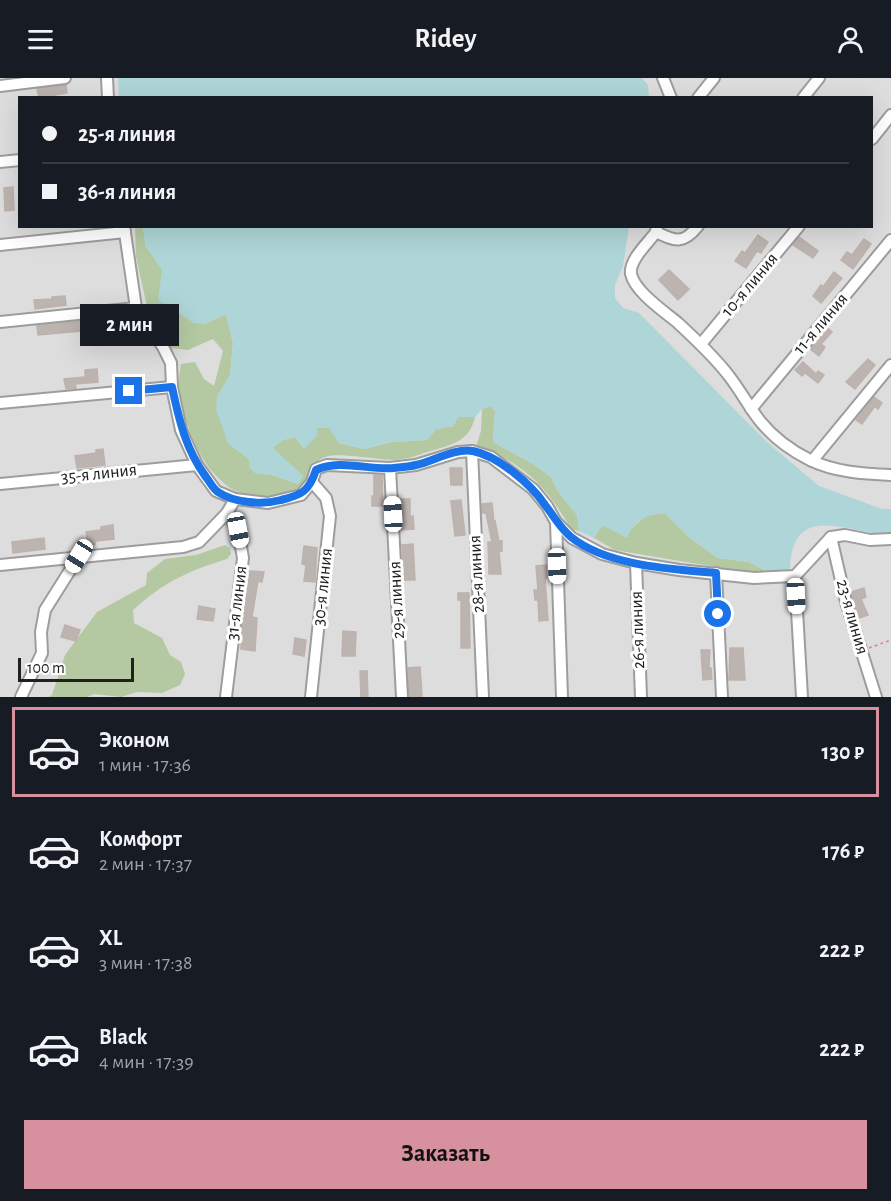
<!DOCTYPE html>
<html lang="ru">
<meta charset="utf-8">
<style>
body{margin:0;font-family:"Alegreya Sans",sans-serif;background:#242831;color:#f1f3f6;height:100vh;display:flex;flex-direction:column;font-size:22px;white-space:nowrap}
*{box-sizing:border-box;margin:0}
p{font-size:20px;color:#9ea1a6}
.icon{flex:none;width:33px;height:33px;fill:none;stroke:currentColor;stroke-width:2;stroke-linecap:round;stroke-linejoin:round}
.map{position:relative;height:619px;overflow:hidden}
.details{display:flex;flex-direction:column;background:#171b24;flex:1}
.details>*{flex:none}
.top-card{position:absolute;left:18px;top:18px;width:855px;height:132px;border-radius:0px;box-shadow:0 6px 24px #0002;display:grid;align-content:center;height:132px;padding:0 24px;background:#171b24}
.scale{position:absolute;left:18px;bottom:15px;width:116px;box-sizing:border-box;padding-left:6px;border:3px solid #202020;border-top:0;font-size:16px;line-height:21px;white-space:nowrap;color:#202020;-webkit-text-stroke:4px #fff;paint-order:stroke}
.end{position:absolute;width:27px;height:27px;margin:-14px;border:8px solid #1a73e8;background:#fff;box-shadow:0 0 0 3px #fff}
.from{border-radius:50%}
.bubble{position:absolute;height:42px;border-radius:0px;background:#171b24;box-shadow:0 6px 24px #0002;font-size:20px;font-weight:700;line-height:42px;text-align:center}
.car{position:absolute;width:18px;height:36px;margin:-18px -9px;border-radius:8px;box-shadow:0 0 4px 2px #0007;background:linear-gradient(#fff 24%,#345 0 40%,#fff 0 76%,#345 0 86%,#fff 0)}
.top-card b{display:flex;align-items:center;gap:21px;height:57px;font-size:22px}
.top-card b+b{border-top:2px solid #363941}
.top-card i{width:15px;height:15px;background:#f1f3f6}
ul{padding:10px 0 0;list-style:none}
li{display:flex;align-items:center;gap:18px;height:90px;margin:0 12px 9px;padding:0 12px;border:3px solid transparent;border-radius:0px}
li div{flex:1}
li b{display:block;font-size:22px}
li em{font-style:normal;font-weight:700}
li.selected{border-color:#d7919e}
li>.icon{width:54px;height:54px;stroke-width:1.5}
.primary-button{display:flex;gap:12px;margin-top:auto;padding:12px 24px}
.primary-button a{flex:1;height:69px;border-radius:0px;background:#d7919e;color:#111;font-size:24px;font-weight:700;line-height:69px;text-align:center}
header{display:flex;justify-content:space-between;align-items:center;height:78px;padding:0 24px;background:#171b24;font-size:27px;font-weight:700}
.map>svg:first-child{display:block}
.residential{fill:#dedddd;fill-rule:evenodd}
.forest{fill:#b4c9a2}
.water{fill:#aed5d7}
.building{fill:#bcb4b1;stroke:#bfb1ac;stroke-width:1.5}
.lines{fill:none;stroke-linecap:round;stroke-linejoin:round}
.minor-casing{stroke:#9d9d9d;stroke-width:14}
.path{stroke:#e97f85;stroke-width:1.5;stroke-dasharray:3 3;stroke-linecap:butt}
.minor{stroke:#fff;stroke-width:10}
.route{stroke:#1a73e8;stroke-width:8}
.labels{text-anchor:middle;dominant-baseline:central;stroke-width:6;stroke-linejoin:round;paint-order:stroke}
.street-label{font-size:18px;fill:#202020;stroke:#fff}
</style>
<header><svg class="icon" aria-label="menu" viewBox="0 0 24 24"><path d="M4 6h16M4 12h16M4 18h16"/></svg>Ridey<svg class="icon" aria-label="person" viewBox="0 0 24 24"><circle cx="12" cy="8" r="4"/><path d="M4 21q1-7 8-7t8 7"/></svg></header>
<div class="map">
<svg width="891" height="619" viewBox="0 0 891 619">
<rect width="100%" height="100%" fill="#efece8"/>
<!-- residential -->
<path class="residential" d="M0 0H891V619H0ZM20 20H872V148H20Z"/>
<!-- forest -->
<g class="forest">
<path d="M135 149H143L146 169 205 246 226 236 233 265 230 297 217 319 228 365 249 381 255 395 272 397 298 406 303 398 272 370 283 362 295 359 304 371 316 350H330L339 365 364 371 392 364 427 362 436 351 453 348 458 339H475C470 362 454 366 434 372 419 376 411 381 394 382 377 382 337 374 325 379 321 380 317 384 313 386 311 396 307 408 298 414 284 423 244 419 230 410 223 405 215 397 210 391 195 372 180 333 179 309 178 301 180 293 181 286L195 284 204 301 214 308 223 273 213 261 188 272 170 270 148 233 136 179Z"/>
<path d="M490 328 495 333 493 364 535 387 551 399 557 412 577 437 579 453 571 451C546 408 524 385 476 368L481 353 482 331Z"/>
<polygon points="665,435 689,459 718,480 749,484 764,492 763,497 615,472 594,460 602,447 612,451 630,452 646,437"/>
<path d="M225 467 230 470 231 476 227 481C188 493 164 504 133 532L134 545 162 560 170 577 181 584 185 596 180 607 162 615 137 614 121 619 94 616 87 619H48L52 617 65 577 97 534 146 507 147 495 165 481 196 477Z"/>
</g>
<!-- water -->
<g class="water">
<polygon points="118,0 642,0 648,7 649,19 119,20"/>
<path d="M143 149H629L623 188 615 207V220L623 230 639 235 768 365 819 408 882 431H891V457C849 456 793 422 790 490L782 495 764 492 749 484 718 480 689 459 665 435C646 437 635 441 627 460L602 447 594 460 579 453 577 437 557 412 551 399 535 387 493 364 495 333 490 328 482 331 475 339H458L453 348 436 351 427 362 392 364 364 371 339 365 329 350H317V358L304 371 295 359 283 362 273 370 303 398 298 406 272 397 255 395 249 389V381L228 365 216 331 217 319 230 297 233 265 226 236 205 246 194 245 158 222 162 192 146 169Z"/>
</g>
<!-- building -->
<g class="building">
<polygon points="66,7 67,15 39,20 37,11"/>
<polygon points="13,109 14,132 5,133 4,110"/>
<polygon points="758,157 768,164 761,175 757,173 746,190 735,183 742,173 745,175"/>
<polygon points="799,159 818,173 813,180 793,167"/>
<polygon points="864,161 871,166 853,191 841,182 847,174 852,177"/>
<polygon points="669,192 689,211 678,222 659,202"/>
<polygon points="834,194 842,200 821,225 813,218 821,207 823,209"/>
<polygon points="65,218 66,227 35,231 34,222 52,221 52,219"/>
<polygon points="90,242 92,252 38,257 37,248"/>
<polygon points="828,250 832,254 821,266 825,269 819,278 810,271"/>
<polygon points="868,281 875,287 855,311 846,304"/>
<polygon points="803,284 816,296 818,293 824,297 818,305 805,295 802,298 795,292"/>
<polygon points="97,291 98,304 75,306 76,310 66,311 64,301 85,299 85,292"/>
<polygon points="874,319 882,325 878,331 875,328 862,346 856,342"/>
<polygon points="103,371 105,387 77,390 75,378 96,375 96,372"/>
<polygon points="450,390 462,390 462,407 451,407"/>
<polygon points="374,397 382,397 383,428 372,428 372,418 374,418"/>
<polygon points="399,421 410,421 410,438 413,438 414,451 401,452"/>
<polygon points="461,422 465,457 455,458 451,423"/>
<polygon points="492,425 494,444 495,443 499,463 502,463 502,473 499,473 501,496 489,496 488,464 492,464 486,435 482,435 482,426"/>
<polygon points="113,447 114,461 95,463 95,466 88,467 86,454 101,452 101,449"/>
<polygon points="44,460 45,471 13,475 12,464"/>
<polygon points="413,466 415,502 404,502 402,467"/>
<polygon points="304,468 317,470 315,504 304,503 306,487 302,486"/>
<polygon points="546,487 547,500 545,500 548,542 539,543 538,522 535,522 534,512 538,512 536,488"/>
<polygon points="250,493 264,494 262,504 258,503 252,539 257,540 255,573 241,571 242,548"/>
<polygon points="864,510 866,519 861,521 868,537 859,540 851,514"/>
<polygon points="458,515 469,515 470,570 461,570 461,522 458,522"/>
<polygon points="199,528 215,531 213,543 197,541"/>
<polygon points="65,547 80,552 76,563 61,559"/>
<polygon points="343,553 356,554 355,578 342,578"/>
<polygon points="295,560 306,562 304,578 293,576"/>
<polygon points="730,570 743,570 745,602 729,602"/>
<polygon points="701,572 710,572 709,590 711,590 712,601 703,602"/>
<polygon points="420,589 422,618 409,619 408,590"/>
<polygon points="360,593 367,593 368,619 361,619"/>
</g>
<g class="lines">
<defs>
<g id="minor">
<polyline points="107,0 108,20"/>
<polyline points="663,0 671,20"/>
<polyline points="0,8 65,0"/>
<polyline points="698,20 714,0"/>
<polyline points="803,20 819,0"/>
<polyline points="872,61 891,37"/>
<polyline points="0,84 20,82"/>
<polyline points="124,148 136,230 163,269 171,285 172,309 181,352 197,387 216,413 235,421 268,425 301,417 312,404 316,391 327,387 390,390 416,387 458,374 472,373 491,379 533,411 547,428 556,444 572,460 602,476 636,485 679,492 754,500 795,498 831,459 845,457 870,462 891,461"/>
<path d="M657 148 656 154C648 165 629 182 631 196 635 214 665 234 678 245 696 262 714 278 729 298 740 312 749 329 760 343 773 359 792 373 810 382 834 394 865 396 891 397"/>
<path d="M656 154C675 163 683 167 698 148"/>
<polyline points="0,167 125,154"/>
<polyline points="0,244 136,230"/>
<polyline points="701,266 799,148"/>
<polyline points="0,325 172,309"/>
<polyline points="751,331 891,162"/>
<polyline points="472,373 483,619"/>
<polyline points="812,383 891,287"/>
<polyline points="390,390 402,619"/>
<polyline points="0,406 197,387"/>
<polyline points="556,444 562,619"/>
<polyline points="831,459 846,524 876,619"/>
<polyline points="636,485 641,619"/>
<polyline points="0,487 183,469 199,464 227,435 235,421"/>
<polyline points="716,495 722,619"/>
<polyline points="795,498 802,619"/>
<polyline points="21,619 42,575 41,554 45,532 79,478"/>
<polyline points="226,619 243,480 238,452 227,435"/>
<polyline points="311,619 330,438 326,420 312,404"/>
</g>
</defs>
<!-- minor casing -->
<use href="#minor" class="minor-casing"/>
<!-- path -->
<polyline class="path" points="869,570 891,562"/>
<!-- minor -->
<use href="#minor" class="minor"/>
</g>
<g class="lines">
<!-- route -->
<path class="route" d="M129 313 172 309C179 342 186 372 206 399 210 404 213 411 218 414 234 425 262 427 281 422 302 417 309 413 316 392 340 381 367 392 393 390 400 389 408 389 416 387 434 383 454 370 473 373 498 378 531 406 545 427 554 438 559 449 571 459 607 488 671 491 716 495L718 536"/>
</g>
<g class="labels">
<!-- street labels -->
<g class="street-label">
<text transform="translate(750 207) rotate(-50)">10-я линия</text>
<text transform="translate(821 246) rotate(-50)">11-я линия</text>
<text transform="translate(99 396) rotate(-6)">35-я линия</text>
<text transform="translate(477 496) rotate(-93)">28-я линия</text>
<text transform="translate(323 509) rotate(-84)">30-я линия</text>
<text transform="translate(397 522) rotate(-93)">29-я линия</text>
<text transform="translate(237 525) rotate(-83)">31-я линия</text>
<text transform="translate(852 539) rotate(74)">23-я линия</text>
<text transform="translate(638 552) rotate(-92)">26-я линия</text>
</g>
</g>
</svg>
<div class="scale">100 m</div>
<i class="end from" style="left:718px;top:536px"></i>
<i class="end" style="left:129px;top:313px"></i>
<div class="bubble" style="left:80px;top:226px;width:99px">2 мин</div>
<i class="car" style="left:393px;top:436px;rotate:357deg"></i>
<i class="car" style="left:238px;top:452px;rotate:169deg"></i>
<i class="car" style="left:79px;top:478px;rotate:212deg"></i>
<i class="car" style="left:557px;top:488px;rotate:178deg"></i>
<i class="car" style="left:796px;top:518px;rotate:177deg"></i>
<div class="top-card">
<b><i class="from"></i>25-я линия</b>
<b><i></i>36-я линия</b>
</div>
</div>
<section class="details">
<ul>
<li class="selected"><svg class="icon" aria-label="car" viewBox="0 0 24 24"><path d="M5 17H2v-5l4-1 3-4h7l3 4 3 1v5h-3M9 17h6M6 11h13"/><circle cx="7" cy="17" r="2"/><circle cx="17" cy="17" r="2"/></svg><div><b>Эконом</b><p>1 мин · 17:36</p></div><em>130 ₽</em></li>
<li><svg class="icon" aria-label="car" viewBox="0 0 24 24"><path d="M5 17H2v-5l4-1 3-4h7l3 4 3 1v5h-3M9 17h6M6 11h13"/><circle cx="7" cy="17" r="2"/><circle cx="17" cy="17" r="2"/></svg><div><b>Комфорт</b><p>2 мин · 17:37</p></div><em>176 ₽</em></li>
<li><svg class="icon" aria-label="car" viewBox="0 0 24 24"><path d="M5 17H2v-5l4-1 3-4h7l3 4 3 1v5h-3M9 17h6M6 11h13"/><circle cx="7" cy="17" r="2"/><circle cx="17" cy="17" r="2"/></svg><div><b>XL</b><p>3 мин · 17:38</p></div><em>222 ₽</em></li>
<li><svg class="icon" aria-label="car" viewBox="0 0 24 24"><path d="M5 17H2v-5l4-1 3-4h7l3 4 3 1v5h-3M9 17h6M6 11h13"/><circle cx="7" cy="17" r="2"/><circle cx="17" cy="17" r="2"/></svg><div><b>Black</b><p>4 мин · 17:39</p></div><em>222 ₽</em></li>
</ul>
<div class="primary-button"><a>Заказать</a></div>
</section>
